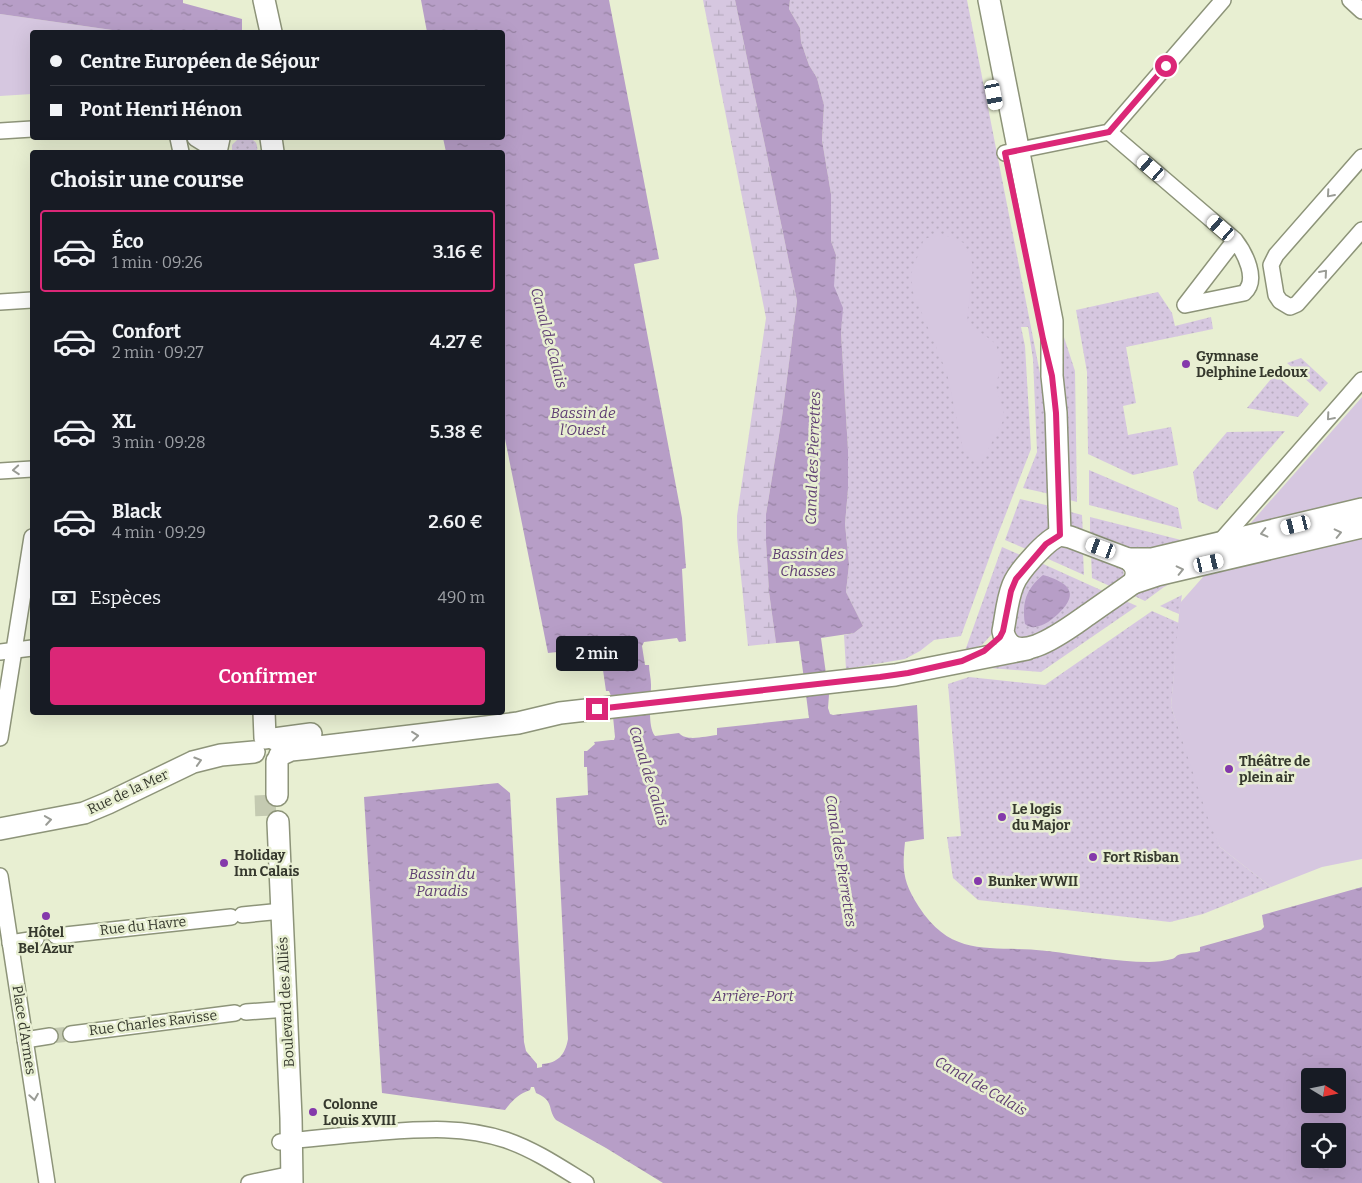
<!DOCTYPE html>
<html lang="fr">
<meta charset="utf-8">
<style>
body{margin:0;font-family:Bitter,serif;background:#20242c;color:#f1f3f6;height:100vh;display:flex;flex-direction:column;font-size:19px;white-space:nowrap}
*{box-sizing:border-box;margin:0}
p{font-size:16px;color:#9ea1a6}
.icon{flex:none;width:28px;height:28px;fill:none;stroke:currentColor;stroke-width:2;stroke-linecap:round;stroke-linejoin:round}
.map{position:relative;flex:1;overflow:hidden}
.panel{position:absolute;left:30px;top:150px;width:475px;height:565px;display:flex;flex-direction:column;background:#171b24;border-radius:5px;box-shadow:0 5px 20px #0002}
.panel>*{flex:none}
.top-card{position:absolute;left:30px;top:30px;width:475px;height:110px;border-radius:5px;box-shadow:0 5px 20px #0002;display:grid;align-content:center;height:110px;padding:0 20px;background:#171b24}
.needle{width:32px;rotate:100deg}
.fabs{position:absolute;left:1301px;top:1068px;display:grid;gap:10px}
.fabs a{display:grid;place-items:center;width:45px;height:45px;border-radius:5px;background:#171b24;box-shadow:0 5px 20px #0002;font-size:25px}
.end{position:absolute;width:22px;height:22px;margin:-11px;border:6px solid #db2777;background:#fff;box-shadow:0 0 0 2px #fff}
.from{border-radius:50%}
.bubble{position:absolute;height:35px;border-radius:5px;background:#171b24;box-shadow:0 5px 20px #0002;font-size:16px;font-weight:600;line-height:35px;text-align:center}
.car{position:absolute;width:15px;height:30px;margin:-15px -8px;border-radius:6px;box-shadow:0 0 4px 1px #0007;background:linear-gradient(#fff 24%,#345 0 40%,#fff 0 76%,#345 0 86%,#fff 0)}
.top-card b{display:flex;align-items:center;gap:18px;height:48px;font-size:19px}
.top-card b+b{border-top:1px solid #363941}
.top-card i{width:12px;height:12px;background:#f1f3f6}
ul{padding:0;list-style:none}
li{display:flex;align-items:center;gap:15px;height:82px;margin:0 10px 8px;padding:0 10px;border:2px solid transparent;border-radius:5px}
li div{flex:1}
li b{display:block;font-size:19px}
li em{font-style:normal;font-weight:600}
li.selected{border-color:#db2777}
li>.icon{width:45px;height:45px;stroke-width:1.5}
h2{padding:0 20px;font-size:22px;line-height:60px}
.pay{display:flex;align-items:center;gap:12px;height:55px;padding:0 20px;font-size:19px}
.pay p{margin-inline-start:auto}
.primary-button{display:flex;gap:10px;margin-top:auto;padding:10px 20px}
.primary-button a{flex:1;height:58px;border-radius:5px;background:#db2777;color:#fff;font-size:20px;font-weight:600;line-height:58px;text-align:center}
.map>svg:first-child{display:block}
.grass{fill:url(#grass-dots)}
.wetland{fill:url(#wetland-marsh)}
.green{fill:#d6c7e0}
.water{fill:url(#water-ripples);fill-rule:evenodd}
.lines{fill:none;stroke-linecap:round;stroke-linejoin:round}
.street-tunnel{stroke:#c4cab1;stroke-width:15;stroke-dasharray:15 8;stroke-linecap:butt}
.secondary-tunnel{stroke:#c4cab1;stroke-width:21;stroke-dasharray:21 11;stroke-linecap:butt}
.street-casing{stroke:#8d9479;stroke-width:18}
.secondary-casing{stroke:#8d9479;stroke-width:24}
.street{stroke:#fff;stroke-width:15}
.secondary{stroke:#fff;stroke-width:21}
.oneway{stroke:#9a9c96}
.route{stroke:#db2777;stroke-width:6}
.poi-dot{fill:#8439ab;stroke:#e8efd2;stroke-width:2}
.labels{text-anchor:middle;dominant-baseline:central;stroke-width:5;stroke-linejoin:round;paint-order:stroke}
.poi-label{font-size:14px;font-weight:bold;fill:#35382d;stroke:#e8efd2;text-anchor:start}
.street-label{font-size:14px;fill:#35382d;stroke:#e8efd2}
.water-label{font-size:15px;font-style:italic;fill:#5f3e73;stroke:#e8efd2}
</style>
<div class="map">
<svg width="1362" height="1183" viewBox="0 0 1362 1183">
<defs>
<pattern id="grass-dots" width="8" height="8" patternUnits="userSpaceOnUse" patternTransform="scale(1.25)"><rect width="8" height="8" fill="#d6c7e0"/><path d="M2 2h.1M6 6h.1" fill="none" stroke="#b8acc0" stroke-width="1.8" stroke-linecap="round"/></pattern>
<pattern id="wetland-marsh" width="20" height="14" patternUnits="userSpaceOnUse" patternTransform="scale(1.25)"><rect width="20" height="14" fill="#d6c7e0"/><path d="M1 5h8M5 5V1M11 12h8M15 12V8" fill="none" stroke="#b8acc0"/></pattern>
<pattern id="water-ripples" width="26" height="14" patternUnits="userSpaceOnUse" patternTransform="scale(1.25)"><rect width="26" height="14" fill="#b79ec7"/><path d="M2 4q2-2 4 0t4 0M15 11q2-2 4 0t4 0" fill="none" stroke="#9682a2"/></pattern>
</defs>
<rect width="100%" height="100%" fill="#e8efd2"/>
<!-- grass -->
<g class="grass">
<polygon points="790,0 967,0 1046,404 1050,494 1023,488 1037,452 1033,359 1028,327 1021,327 1025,346 1031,449 995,542 961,636 934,640 920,651 905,659 846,669 844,635 854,633 863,626 846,592 849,564 845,524 848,489 848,450 841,332 842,308 833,286 836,255 831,241 831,194 822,140 824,105 817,78 809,65 801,42 800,28 789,9"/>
<path d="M239 138C250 138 259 139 257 152H232V145Z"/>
<polygon points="1158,292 1172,313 1175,326 1211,317 1213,329 1126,347 1136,403 1123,406 1128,435 1171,427 1178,465 1133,475 1088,454 1087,372 1076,310"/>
<polygon points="1062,331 1075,371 1077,502 1066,499"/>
<polygon points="1301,358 1328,383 1320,392 1287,363"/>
<polygon points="1275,374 1309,404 1298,417 1247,408"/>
<polygon points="1285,431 1217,510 1198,501 1193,472 1227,432"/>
<polygon points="1089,470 1178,508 1182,529 1089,505"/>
<path d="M1020 499 1050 506C1051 534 1049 532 1031 551L1005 540Z"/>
<path d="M1067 511 1082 515 1083 535C1069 529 1070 525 1067 511Z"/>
<polygon points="1090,517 1185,541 1152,556 1090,538"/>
<polygon points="1059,545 1083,552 1084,575 1046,558"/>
<polygon points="1002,547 1025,557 991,635 982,645 965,651"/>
<polygon points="1091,555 1123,568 1124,576 1120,581 1112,587 1092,578"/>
<path d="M1041 563 1103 591C1083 606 1043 641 1018 637 1008 628 1019 592 1026 581 1030 575 1036 569 1041 563Z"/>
<polygon points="1182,578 1164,587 1145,601 1130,594"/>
<polygon points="1182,595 1179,614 1160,606"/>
<polygon points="1123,600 1137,606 1041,672 989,668 988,664"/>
<polygon points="1152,611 1179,623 1171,706 1220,847 1271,887 1203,914 1170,922 978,900 953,878 947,837 961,836 948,684 969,677 1045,685"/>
</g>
<!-- wetland -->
<polygon class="wetland" points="703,0 735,0 797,301 782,417 766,514 766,542 769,592 776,643 748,646 737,537 737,516 766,318"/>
<!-- green -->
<g class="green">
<polygon points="0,14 126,32 32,32 32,94 0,96"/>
<polygon points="942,234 964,243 973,265 967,322 996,344 1001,364 996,386 1005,417 980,465 963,449 947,373 913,292 911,274 924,239"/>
<polygon points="1362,397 1362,859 1322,867 1271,887 1220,847 1210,824 1171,706 1180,603"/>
</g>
<!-- water -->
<g class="water">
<polygon points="0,0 183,0 183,3 242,19 242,32 126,32 0,14"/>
<path d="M421 0H609L659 259 634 264 682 518 686 568 682 569 686 641 679 642 677 638 644 642 642 646 645 665H649C649 671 651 678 651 685 651 698 647 726 655 736L679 733C686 742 706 736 717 735V728L809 718 799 641 776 643 769 592 766 542V514L782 417 797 301 735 0H790L789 9 800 28 801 42 809 65 817 78 824 105 822 140 831 194V241L836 255 834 286 843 308 841 332 848 450V489L845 524 849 564 846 592 863 626 854 633 821 638 829 695 828 708 830 714 833 715 917 705 924 839 905 842C902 871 903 882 919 907 954 961 994 944 1047 951 1081 955 1115 962 1149 962 1156 962 1165 961 1172 959 1174 959 1176 956 1178 955 1184 953 1194 953 1200 951V947L1261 930 1264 927 1262 915 1362 887V1183H663L606 1148 556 1120C547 1109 555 1101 536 1093L534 1087H531L530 1090C518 1094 512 1101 505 1110L382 1093 364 797 498 783 510 793 524 1042 526 1051 537 1064V1068L542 1067V1064C558 1063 565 1055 568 1039L556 798 588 795 587 767H584V751H587L595 744 594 742 611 740H614L615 737 611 696 609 691H606L603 670 607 669 604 647 548 653 503 429 502 152H446L443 138H502V32H427ZM1310 1076H1338V1104H1310ZM1310 1131H1338V1159H1310Z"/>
<path d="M1043 575C1067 582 1081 592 1059 613 1053 619 1044 626 1035 627 1031 628 1028 626 1025 624 1022 602 1026 589 1043 575Z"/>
</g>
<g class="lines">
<!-- street-tunnel -->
<g class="street-tunnel">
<polyline points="36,939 56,936"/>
<polyline points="50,1036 71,1034"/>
</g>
<!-- secondary-tunnel -->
<polyline class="secondary-tunnel" points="265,795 266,822"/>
<defs>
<g id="street">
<polyline points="1350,0 1362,11"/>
<polyline points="0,131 32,129"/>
<path d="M1109 132 1235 240C1245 253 1259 280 1244 293L1185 305 1235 240"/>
<polyline points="178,138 181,152"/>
<polyline points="195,138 216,151"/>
<polyline points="1005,153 1109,132 1223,0"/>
<polyline points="1362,157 1276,255 1271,265 1276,295 1280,301 1290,307 1297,304 1362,230"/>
<polyline points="0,302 32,300"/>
<polyline points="0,471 32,469"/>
<polyline points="1218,544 1362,380"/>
<polyline points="0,652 32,648"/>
<polyline points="0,738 32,537"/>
<polyline points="0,876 47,1183"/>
<polyline points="242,915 282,911"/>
<polyline points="56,936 231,917"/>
<polyline points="10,943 36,939"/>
<polyline points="246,1012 287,1009"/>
<polyline points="71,1034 235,1013"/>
<polyline points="25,1040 50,1036"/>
<path d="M280 1142C314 1138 348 1135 382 1132 424 1129 465 1126 506 1140 535 1150 560 1167 586 1183"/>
<polyline points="249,1183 292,1174"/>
</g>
<g id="secondary">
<polyline points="264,0 271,32"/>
<polyline points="989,0 1052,321 1052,376 1056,413 1060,535"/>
<polyline points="271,138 273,152"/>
<polyline points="216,152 219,138"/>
<path d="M1060 535 1070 537 1128 559C1137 565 1139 574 1133 583 1118 594 1103 604 1089 614 1071 626 1012 674 1003 631 1006 616 1007 600 1013 585 1018 572 1046 540 1060 535Z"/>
<polyline points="1128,559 1152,559 1362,509"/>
<polyline points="1133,583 1157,575 1362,527"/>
<polyline points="264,712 265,738"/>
<polyline points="274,739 311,734"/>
<polyline points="280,755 291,750 310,748 518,723 560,713 895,675 1027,649"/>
<polyline points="277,761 277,795"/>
<polyline points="278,822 291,1118 292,1183"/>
<polyline points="0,829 84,813 108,803 193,762 221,755 254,752"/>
</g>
</defs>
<!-- street casing -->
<use href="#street" class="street-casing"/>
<!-- secondary casing -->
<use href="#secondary" class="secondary-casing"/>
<!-- street -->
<use href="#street" class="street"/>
<!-- secondary -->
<use href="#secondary" class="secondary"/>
</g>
<!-- one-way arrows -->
<defs><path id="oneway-chevron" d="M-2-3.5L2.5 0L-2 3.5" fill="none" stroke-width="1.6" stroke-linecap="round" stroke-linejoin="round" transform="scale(1.25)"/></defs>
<g class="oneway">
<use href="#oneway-chevron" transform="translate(1330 194) rotate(131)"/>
<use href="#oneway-chevron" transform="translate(1324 273) rotate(-49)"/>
<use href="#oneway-chevron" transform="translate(1330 417) rotate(131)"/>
<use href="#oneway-chevron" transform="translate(16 470) rotate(176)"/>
<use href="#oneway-chevron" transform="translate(1264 533) rotate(166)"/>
<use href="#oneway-chevron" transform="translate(1338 533) rotate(-13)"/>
<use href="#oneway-chevron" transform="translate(1180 570) rotate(-13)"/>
<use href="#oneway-chevron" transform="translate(415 736) rotate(-6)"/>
<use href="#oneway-chevron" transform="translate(198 761) rotate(-17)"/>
<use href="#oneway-chevron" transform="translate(48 820) rotate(-9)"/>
<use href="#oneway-chevron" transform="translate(34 1097) rotate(81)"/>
</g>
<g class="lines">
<!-- route -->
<polyline class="route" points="597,709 880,677 908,673 962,661 984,651 1000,637 1003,631 1011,591 1016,579 1046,544 1060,535 1056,413 1052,376 1043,339 1005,153 1109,132 1166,66"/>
</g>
<!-- markers -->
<g class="poi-dot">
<circle cx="1186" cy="364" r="5"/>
<circle cx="1229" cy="769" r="5"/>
<circle cx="1002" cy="817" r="5"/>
<circle cx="1093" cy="857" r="5"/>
<circle cx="224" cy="863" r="5"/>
<circle cx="978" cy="881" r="5"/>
<circle cx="46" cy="916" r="5"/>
<circle cx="313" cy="1112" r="5"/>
</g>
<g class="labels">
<!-- poi labels -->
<g class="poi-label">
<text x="1196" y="356">Gymnase<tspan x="1196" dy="16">Delphine Ledoux</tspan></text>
<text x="1239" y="761">Théâtre de<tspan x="1239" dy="16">plein air</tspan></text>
<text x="1012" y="809">Le logis<tspan x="1012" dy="16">du Major</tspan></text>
<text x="234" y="855">Holiday<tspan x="234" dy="16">Inn Calais</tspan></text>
<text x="1103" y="857">Fort Risban</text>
<text x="988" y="881">Bunker WWII</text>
<text x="46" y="932" text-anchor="middle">Hôtel<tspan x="46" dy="16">Bel Azur</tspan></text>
<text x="323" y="1104">Colonne<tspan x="323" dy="16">Louis XVIII</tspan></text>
</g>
<!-- street labels -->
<g class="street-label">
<text transform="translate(128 792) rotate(-25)">Rue de la Mer</text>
<text transform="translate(143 926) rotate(-6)">Rue du Havre</text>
<text transform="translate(286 1002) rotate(-93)">Boulevard des Alliés</text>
<text transform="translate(153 1023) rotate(-7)">Rue Charles Ravisse</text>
<text transform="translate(24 1030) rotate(81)">Place d'Armes</text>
</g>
<!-- water labels -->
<g class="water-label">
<text transform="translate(549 338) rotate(75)">Canal de Calais</text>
<text x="583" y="413">Bassin de<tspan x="583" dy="17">l'Ouest</tspan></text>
<text transform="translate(813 458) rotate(-88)">Canal des Pierrettes</text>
<text x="808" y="554">Bassin des<tspan x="808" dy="17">Chasses</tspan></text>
<text transform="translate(649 776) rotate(73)">Canal de Calais</text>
<text transform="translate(841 861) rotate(81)">Canal des Pierrettes</text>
<text x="442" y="874">Bassin du<tspan x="442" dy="17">Paradis</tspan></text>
<text x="753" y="996">Arrière-Port</text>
<text transform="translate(981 1086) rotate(30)">Canal de Calais</text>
</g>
</g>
</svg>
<div class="fabs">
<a><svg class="needle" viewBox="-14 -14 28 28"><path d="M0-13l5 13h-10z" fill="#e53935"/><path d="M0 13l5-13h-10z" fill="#9ea1a6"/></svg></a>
<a><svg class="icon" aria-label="locate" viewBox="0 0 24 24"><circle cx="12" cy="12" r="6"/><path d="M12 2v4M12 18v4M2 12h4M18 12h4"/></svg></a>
</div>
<i class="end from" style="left:1166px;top:66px"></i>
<i class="end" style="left:597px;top:709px"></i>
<div class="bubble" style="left:556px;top:636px;width:82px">2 min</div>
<i class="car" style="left:994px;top:95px;rotate:169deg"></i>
<i class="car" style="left:1151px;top:168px;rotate:311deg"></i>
<i class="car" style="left:1221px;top:228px;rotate:311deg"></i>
<i class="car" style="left:1296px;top:525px;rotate:256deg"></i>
<i class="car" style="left:1101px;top:548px;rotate:290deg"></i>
<i class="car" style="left:1209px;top:563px;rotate:77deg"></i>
<div class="top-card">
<b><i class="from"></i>Centre Européen de Séjour</b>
<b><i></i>Pont Henri Hénon</b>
</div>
<section class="panel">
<h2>Choisir une course</h2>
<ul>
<li class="selected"><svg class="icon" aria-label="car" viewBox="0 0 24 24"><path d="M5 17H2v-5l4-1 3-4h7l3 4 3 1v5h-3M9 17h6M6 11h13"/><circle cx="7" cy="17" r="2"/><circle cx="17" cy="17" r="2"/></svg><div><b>Éco</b><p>1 min · 09:26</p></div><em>3.16 €</em></li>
<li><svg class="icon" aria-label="car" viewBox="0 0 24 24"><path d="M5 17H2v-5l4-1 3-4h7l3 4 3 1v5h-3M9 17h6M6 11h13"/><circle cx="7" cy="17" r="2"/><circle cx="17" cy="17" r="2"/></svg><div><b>Confort</b><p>2 min · 09:27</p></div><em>4.27 €</em></li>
<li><svg class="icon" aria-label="car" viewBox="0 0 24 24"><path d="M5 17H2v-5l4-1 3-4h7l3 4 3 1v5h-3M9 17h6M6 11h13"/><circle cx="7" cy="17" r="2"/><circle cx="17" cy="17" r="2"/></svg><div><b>XL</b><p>3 min · 09:28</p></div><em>5.38 €</em></li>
<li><svg class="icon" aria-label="car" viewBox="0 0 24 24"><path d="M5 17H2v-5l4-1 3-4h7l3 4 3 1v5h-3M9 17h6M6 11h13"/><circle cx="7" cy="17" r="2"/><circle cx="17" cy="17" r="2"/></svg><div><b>Black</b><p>4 min · 09:29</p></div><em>2.60 €</em></li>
</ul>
<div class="pay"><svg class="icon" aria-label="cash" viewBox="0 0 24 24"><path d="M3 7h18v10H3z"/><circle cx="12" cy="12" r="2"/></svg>Espèces<p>490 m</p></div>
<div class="primary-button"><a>Confirmer</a></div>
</section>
</div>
